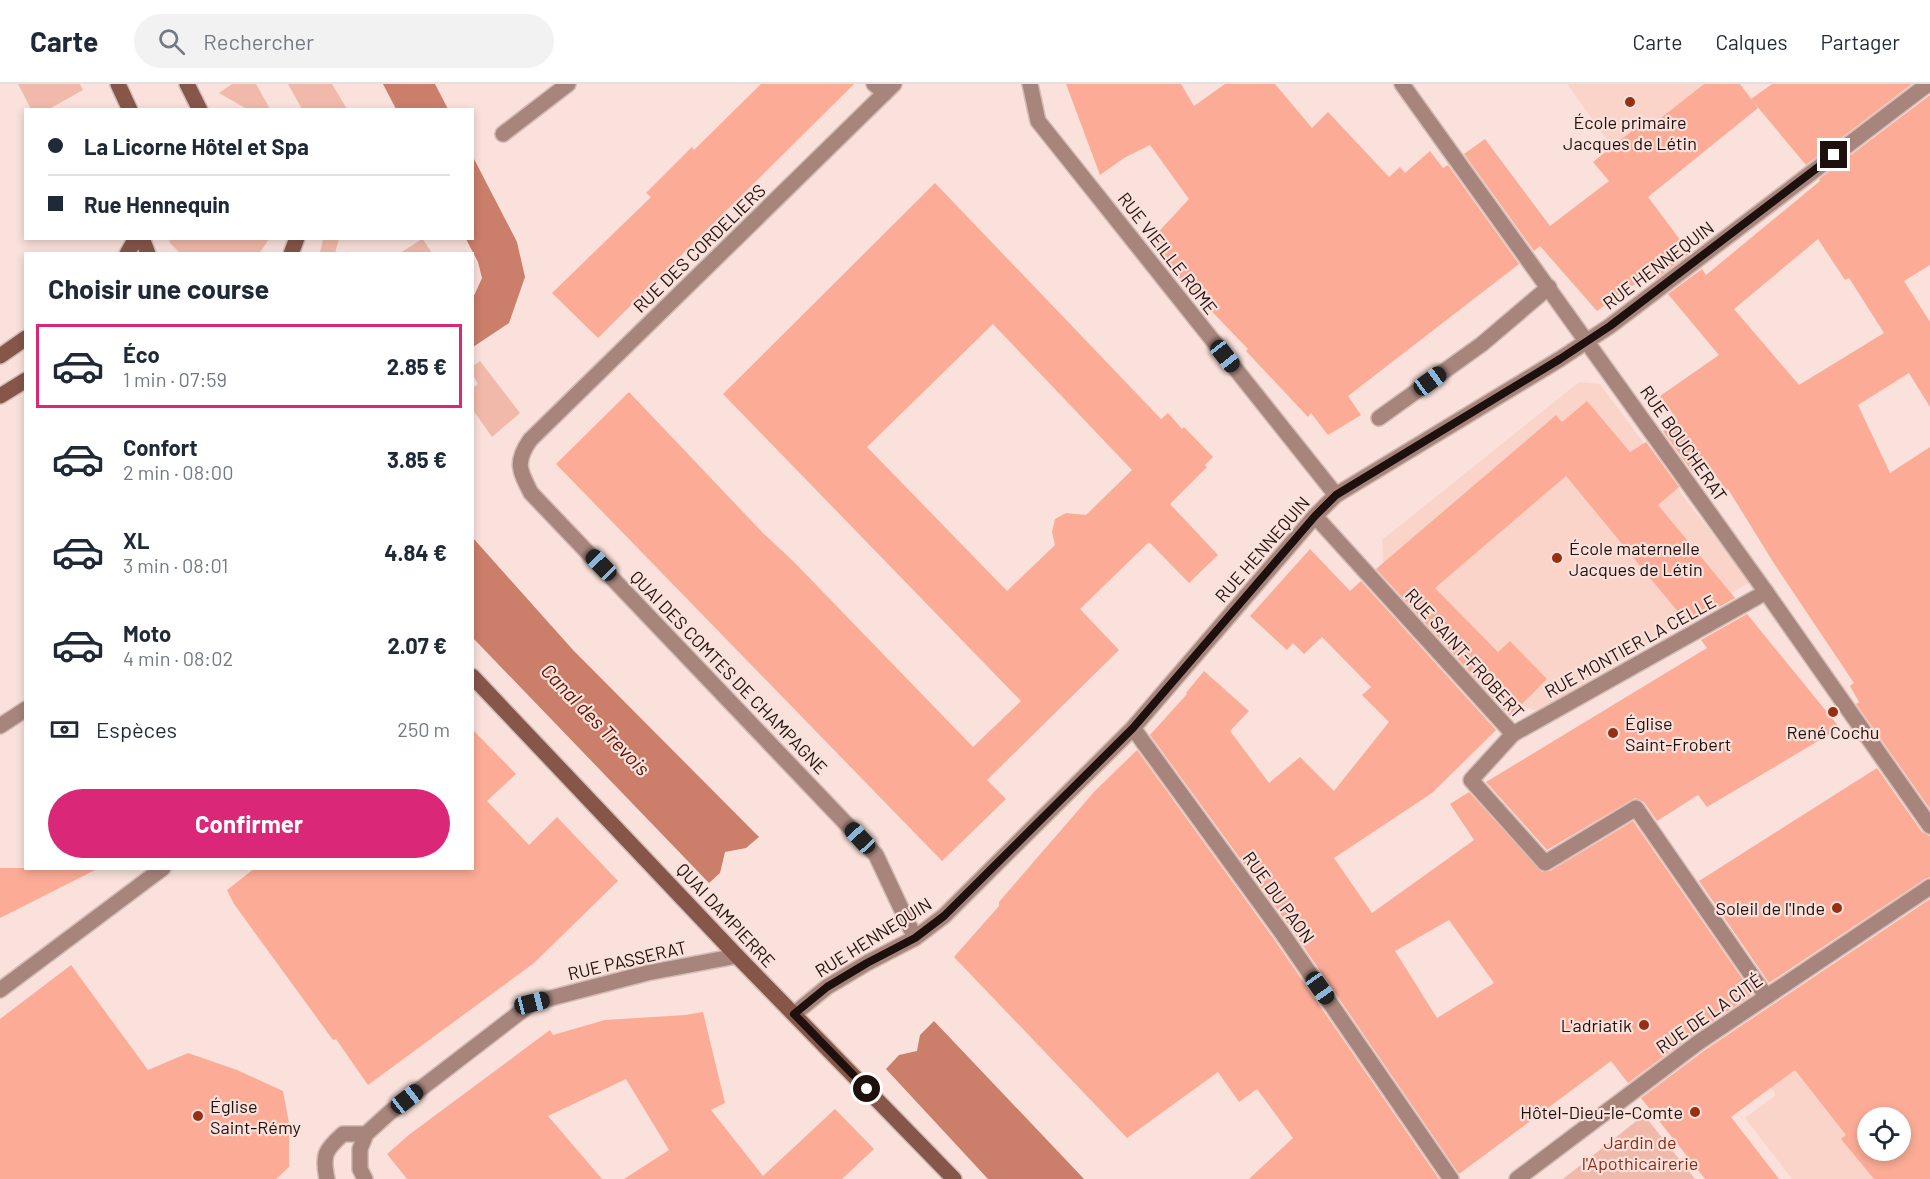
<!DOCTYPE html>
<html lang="fr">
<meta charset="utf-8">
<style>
body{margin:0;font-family:Barlow,sans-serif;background:#f2f2f3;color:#1f2937;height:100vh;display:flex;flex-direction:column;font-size:22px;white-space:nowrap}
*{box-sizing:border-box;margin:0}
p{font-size:20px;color:#747a83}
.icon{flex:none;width:33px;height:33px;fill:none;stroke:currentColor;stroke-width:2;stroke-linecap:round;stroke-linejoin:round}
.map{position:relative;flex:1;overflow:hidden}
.sheet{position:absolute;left:24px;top:168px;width:450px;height:618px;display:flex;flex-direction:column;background:#fff;border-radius:0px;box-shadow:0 3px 9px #0003}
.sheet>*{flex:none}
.banner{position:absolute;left:24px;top:24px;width:450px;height:132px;border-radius:0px;box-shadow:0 3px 9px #0003;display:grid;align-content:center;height:132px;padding:0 24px;background:#fff}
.controls{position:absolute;left:1857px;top:1023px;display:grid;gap:12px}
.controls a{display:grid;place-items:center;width:54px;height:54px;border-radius:50%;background:#fff;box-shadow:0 3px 9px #0003;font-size:30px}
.end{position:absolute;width:27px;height:27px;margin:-14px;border:8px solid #1e110d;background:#fff;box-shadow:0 0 0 3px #fff}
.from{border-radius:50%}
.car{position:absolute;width:18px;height:36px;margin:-18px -9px;border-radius:8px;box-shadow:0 0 4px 2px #0007;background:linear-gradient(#222 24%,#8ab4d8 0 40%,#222 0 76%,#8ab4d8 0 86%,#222 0)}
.banner b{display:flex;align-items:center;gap:21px;height:57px;font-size:22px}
.banner b+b{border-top:2px solid #e0e1e3}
.banner i{width:15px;height:15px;background:#1f2937}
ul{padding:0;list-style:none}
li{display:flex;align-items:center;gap:18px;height:84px;margin:0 12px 9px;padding:0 12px;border:3px solid transparent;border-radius:0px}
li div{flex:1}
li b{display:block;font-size:22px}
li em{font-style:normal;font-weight:700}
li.active{border-color:#db2777}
li>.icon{width:54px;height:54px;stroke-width:1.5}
h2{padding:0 24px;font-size:27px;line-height:72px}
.pay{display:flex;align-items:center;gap:15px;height:66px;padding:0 24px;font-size:22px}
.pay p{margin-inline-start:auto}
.primary-button{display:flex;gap:12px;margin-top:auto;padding:12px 24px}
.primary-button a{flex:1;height:69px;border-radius:36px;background:#db2777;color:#fff;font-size:24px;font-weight:700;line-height:69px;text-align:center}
header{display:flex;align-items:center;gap:36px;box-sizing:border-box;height:84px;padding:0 30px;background:#fff;border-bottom:2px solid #e0e1e3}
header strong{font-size:28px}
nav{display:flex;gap:33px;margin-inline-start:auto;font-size:21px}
.search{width:420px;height:54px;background:#f2f2f3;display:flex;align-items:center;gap:15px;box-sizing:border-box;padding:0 21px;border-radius:33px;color:#747a83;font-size:22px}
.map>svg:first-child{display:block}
.built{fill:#fbd4c9;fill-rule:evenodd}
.green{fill:#f1b9aa}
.water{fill:#cb7e6a}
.building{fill:#fcac96;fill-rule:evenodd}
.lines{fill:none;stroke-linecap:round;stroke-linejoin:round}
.service-casing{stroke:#d2bcb6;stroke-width:18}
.pedestrian-casing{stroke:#d2bcb6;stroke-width:18}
.minor-casing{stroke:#d2bcb6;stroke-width:18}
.secondary-casing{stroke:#d2bcb6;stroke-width:18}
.service{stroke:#a8857c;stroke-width:15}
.pedestrian{stroke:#a8857c;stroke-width:15}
.minor{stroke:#a8857c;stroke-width:15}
.secondary{stroke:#865649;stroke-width:15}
.route{stroke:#1e110d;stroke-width:8}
.poi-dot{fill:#973013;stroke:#fae1db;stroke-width:2}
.labels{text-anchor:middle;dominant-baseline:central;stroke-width:4.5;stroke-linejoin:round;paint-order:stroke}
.poi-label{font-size:18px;fill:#1e110d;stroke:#fae1db;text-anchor:start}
.street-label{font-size:18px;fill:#1e110d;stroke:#fae1db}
.park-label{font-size:18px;fill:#892d14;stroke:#fae1db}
.water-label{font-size:20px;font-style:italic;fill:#581201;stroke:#fae1db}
</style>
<header>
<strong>Carte</strong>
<div class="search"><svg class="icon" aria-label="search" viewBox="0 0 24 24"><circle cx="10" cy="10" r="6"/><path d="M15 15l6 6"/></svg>Rechercher</div>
<nav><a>Carte</a><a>Calques</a><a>Partager</a></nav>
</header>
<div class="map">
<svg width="1930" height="1095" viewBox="0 0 1930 1095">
<rect width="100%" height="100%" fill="#fae1db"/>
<!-- built -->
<g class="built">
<polygon points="1567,0 1704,0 1643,48 1612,63"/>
<polygon points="1579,298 1600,300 1686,416 1750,498 1538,627 1520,621 1384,491 1382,456"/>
<path d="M1930 826V1095H1792L1745 1034 1776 1011 1737 954ZM1868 1034H1900V1066H1868Z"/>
</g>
<!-- green -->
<g class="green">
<polygon points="18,0 80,0 83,6 49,25 31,25"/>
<polygon points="232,0 256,0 270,25 247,25 219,9"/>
<polygon points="288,0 332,0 347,25 302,25"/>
<polygon points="422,154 432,169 400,169 422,155"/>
<polygon points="169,155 169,154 269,155 259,170 180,169 170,159"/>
<polygon points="323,155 339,155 335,169 320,169"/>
<polygon points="480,277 520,329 492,353 473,326 473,304 478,300 473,291 473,282"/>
<polygon points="1644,1031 1695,1095 1563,1095"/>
</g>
<!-- water -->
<g class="water">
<polygon points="383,0 435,0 448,25 396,25"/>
<polygon points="473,73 517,158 525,193 509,239 473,263 473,214 482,194 478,178 466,155 472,154"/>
<polygon points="473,454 573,566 759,753 746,764 725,768 720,789 709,799 473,554"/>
<polygon points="934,937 1084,1095 988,1095 886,985 899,971 917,967 920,951"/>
</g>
<!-- building -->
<g class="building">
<polygon points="761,0 854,0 598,254 552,209 651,113 646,109 692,63 694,66"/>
<polygon points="1066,0 1181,0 1194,22 1225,0 1275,0 1312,44 1328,28 1389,93 1400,83 1405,89 1430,67 1443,84 1448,81 1519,180 1348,312 1361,331 1328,351 1311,329 1308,333 1246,267 1248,265 1172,186 1150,157 1189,115 1150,61 1124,74 1100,91"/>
<polygon points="1704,0 1740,0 1758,24 1648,113 1690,169 1656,195 1653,191 1628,204 1597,227 1540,162 1534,167 1464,70 1485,55 1550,142 1609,97 1593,78 1638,42 1643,48"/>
<polygon points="1772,0 1912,0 1806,81 1751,15"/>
<path d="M1930 11V181L1904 197 1930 238V323L1909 289 1858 321 1890 389 1930 363V725L1856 620 1859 618 1850 602 1854 599 1775 481 1728 405 1726 406 1707 379 1694 390 1663 347 1678 337 1660 312 1719 271 1668 210 1702 185 1706 191 1820 97 1819 95ZM1818 155 1845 196 1849 194 1884 249 1799 301 1734 225Z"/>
<path d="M935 99 1161 335 1168 329 1182 345 1184 343 1213 373 1205 381 1207 383 1170 420 1218 471 1189 499 1149 458 1080 525 1119 566 987 696 1006 715 942 777 556 380 629 308 763 449 793 477 973 663 1021 617 723 310ZM993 240 1132 386 1086 431 1066 429 1055 435 1052 448 1055 461 1007 507 867 363Z"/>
<polygon points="1587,317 1630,368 1646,358 1679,403 1658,421 1735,514 1688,540 1566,392 1435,504 1498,568 1510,557 1547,595 1510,632 1376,485 1556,331 1562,338"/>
<path d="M1310 465 1350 507 1361 497 1496 646 1432 709 1334 774 1372 829 1474 756 1450 720 1469 708 1542 788 1550 787 1633 737 1753 910 1694 950 1628 999 1611 977 1459 1090 1290 843 1150 651 1187 610 1186 609 1204 587 1249 627 1230 647 1269 699 1300 673 1334 707 1389 638 1362 611 1371 603 1322 553 1304 570 1293 559 1287 566 1250 532ZM1449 836 1494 899 1437 934 1395 867Z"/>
<polygon points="1747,530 1840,644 1707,723 1698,711 1657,737 1644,718 1635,714 1547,766 1486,698 1707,564 1701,556"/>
<polygon points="472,645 516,690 487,717 529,761 557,733 618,797 534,879 368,1001 336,955 333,956 234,820 227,806 255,784 472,784"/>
<polygon points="1137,666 1274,855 1439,1095 1249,1095 1293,1054 1257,1005 1239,1018 1218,988 1127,1054 954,873 999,822 999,818 1094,708"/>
<polygon points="1877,684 1922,748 1930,752 1930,793 1925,795 1769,899 1699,797"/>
<polygon points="0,784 99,784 0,834"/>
<path d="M1930 815V1095H1874L1841 1055 1846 1051 1795 986 1731 1033 1779 1095H1705L1641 1014 1705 966ZM1868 1034H1900V1066H1868Z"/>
<polygon points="71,881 148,986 188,969 237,986 283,1007 289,1039 289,1083 276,1095 0,1095 0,935"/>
<polygon points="703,928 725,1019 711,1026 763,1092 835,1025 874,1065 842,1095 624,1095 669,1066 626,995 548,1032 602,1095 407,1095 387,1070 410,1050 550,946 553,951 605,936 685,931"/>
</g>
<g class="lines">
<defs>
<g id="service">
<polyline points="874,0 885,9"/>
<polyline points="503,50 568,0"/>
<polyline points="1379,334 1482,260 1549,203"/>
<path d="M327 1095C322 1071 325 1066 343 1050H366"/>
<polyline points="365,1095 360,1085 360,1065 366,1050 389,1029 532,919 647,889 737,872"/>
</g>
<polyline id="pedestrian" points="1513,650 1471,696 1545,779 1636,724 1766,912"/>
<g id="minor">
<path d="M894 0 530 356C515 378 519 386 531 409L876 771 915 854"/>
<polyline points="1030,0 1038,37 1336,411"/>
<polyline points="1402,0 1766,508 1930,742"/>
<polyline points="1315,432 1513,650 1766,508"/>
<polyline points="0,642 26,625"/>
<polyline points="1133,644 1282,849 1451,1095"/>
<polyline points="0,906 163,784"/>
<polyline points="794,930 827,903 867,879 915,854 944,832 1133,644 1315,432 1336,411 1560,275 1610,242 1928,0"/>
<polyline points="1517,1095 1699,958 1930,803"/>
</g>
<g id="secondary">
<polyline points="118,0 130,26"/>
<polyline points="187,0 200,26"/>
<polyline points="142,154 148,170"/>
<polyline points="127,170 136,154"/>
<polyline points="291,170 297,154"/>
<polyline points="0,272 26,254"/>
<polyline points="0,312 26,296"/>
<polyline points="472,592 737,872 954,1095"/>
</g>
</defs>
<!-- service casing -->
<use href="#service" class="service-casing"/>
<!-- pedestrian casing -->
<use href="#pedestrian" class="pedestrian-casing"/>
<!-- minor casing -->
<use href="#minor" class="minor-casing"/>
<!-- secondary casing -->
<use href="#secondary" class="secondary-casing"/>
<!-- service -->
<use href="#service" class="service"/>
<!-- pedestrian -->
<use href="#pedestrian" class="pedestrian"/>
<!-- minor -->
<use href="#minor" class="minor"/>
<!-- secondary -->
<use href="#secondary" class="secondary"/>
</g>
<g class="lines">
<!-- route -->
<polyline class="route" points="867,1005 794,930 827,903 867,879 915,854 944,832 1133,644 1315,432 1336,411 1560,275 1610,242 1834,71"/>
</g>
<!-- markers -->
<g class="poi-dot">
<circle cx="1630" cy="18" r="6"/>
<circle cx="1557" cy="474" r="6"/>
<circle cx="1833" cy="628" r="6"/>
<circle cx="1613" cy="649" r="6"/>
<circle cx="1837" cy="824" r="6"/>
<circle cx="1644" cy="941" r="6"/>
<circle cx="1695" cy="1028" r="6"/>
<circle cx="198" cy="1032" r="6"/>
</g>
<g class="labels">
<!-- poi labels -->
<g class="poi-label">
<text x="1630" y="38" text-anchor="middle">École primaire<tspan x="1630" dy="21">Jacques de Létin</tspan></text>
<text x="1569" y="464">École maternelle<tspan x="1569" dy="21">Jacques de Létin</tspan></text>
<text x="1625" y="639">Église<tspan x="1625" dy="21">Saint-Frobert</tspan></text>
<text x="1833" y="648" text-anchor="middle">René Cochu</text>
<text x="1825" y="824" text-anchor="end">Soleil de l'Inde</text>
<text x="1632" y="941" text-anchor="end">L'adriatik</text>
<text x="210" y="1022">Église<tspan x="210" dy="21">Saint-Rémy</tspan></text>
<text x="1683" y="1028" text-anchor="end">Hôtel-Dieu-le-Comte</text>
</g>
<!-- street labels -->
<g class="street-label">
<text transform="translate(699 164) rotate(-44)">RUE DES CORDELIERS</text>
<text transform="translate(1168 169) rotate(52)">RUE VIEILLE ROME</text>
<text transform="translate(1658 181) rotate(-37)">RUE HENNEQUIN</text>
<text transform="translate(1684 359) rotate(55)">RUE BOUCHERAT</text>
<text transform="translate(1262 465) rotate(-49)">RUE HENNEQUIN</text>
<text transform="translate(1630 562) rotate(-29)">RUE MONTIER LA CELLE</text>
<text transform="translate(1465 569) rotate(48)">RUE SAINT-FROBERT</text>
<text transform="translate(729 588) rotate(46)">QUAI DES COMTES DE CHAMPAGNE</text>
<text transform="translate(1279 813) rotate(54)">RUE DU PAON</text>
<text transform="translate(726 831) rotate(47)">QUAI DAMPIERRE</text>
<text transform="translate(873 853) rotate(-32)">RUE HENNEQUIN</text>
<text transform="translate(627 876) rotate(-13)">RUE PASSERAT</text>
<text transform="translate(1709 929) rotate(-35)">RUE DE LA CITÉ</text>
</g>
<!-- park labels -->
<g class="park-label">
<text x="1640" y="1058">Jardin de<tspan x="1640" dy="21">l'Apothicairerie</tspan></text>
</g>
<!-- water labels -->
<g class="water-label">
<text transform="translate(596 635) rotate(46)">Canal des Trevois</text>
</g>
</g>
</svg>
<div class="controls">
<a><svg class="icon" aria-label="locate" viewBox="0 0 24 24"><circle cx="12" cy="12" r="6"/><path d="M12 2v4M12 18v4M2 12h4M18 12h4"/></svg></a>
</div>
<i class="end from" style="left:867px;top:1005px"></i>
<i class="end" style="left:1834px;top:71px"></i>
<i class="car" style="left:1225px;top:272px;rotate:142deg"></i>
<i class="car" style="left:1430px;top:297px;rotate:54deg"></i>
<i class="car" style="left:601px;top:481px;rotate:316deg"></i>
<i class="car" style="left:860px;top:754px;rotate:317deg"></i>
<i class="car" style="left:1320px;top:904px;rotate:145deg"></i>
<i class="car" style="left:532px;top:919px;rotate:76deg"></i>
<i class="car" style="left:407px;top:1015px;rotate:52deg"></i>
<div class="banner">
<b><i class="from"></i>La Licorne Hôtel et Spa</b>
<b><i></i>Rue Hennequin</b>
</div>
<section class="sheet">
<h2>Choisir une course</h2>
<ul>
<li class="active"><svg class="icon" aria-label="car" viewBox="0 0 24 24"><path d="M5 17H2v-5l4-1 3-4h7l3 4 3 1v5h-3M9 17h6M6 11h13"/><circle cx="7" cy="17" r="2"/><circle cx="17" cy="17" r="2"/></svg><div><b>Éco</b><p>1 min · 07:59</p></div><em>2.85 €</em></li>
<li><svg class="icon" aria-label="car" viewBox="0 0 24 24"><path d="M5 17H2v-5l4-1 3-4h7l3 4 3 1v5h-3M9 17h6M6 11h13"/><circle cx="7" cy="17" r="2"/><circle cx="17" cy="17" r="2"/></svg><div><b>Confort</b><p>2 min · 08:00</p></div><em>3.85 €</em></li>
<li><svg class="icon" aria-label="car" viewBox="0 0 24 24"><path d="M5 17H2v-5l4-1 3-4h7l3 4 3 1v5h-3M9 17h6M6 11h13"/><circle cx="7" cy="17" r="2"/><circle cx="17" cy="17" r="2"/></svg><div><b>XL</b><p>3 min · 08:01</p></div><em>4.84 €</em></li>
<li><svg class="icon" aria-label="car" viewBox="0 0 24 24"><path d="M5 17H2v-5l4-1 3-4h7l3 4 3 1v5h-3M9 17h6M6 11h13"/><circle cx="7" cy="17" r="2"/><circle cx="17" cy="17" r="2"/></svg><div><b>Moto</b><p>4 min · 08:02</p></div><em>2.07 €</em></li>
</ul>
<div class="pay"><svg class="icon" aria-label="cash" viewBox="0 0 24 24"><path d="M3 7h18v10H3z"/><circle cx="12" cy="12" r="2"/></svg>Espèces<p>250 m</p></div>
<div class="primary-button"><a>Confirmer</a></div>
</section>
</div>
